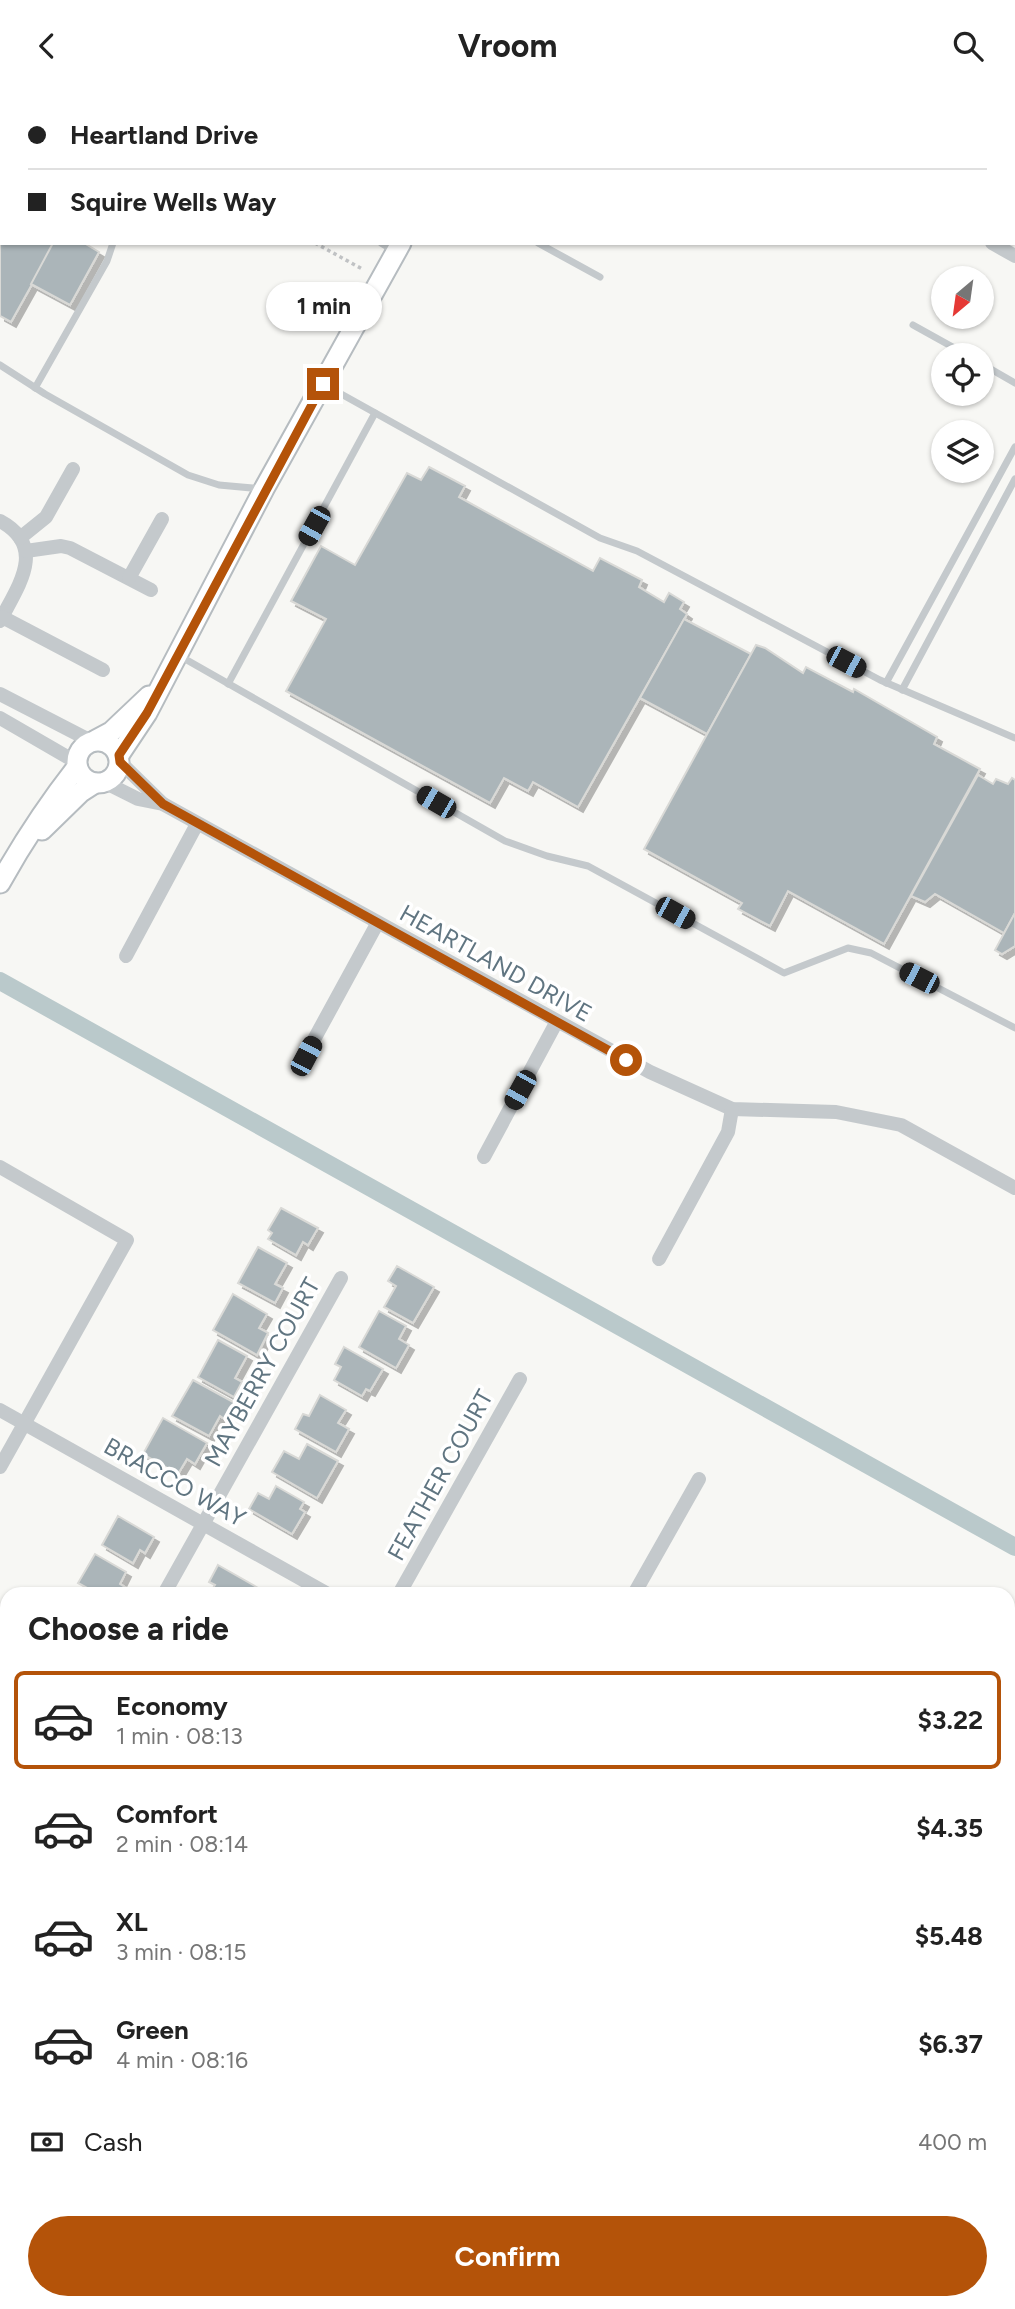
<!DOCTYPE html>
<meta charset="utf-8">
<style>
body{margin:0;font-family:Figtree,sans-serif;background:#f6f6f6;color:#222;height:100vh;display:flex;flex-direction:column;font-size:26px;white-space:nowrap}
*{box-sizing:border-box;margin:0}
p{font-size:23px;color:#767676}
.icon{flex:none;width:38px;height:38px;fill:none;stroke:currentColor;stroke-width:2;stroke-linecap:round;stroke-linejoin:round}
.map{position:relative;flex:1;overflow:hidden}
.side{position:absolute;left:0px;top:1496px;width:1015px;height:723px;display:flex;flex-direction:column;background:#fff;border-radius:21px 21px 0 0;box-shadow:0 2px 5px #0004}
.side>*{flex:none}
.hud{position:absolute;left:0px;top:0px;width:1015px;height:154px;box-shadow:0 2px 5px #0004;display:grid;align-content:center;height:154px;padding:0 28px;background:#fff}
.needle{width:46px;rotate:209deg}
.fabs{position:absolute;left:931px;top:175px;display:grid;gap:14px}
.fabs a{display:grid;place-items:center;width:63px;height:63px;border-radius:50%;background:#fff;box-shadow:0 2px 5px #0004;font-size:35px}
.end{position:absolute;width:32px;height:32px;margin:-16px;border:9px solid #b45309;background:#fff;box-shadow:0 0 0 4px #fff}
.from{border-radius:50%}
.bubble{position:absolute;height:49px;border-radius:24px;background:#fff;box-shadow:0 2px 5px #0004;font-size:23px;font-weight:700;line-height:49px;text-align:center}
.car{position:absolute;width:21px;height:42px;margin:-21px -10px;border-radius:9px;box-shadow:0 0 5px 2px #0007;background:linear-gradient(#222 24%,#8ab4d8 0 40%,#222 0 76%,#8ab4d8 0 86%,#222 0)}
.hud b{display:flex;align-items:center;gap:24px;height:66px;font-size:26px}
.hud b+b{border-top:2px solid #e0e0e0}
.hud i{width:18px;height:18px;background:#222}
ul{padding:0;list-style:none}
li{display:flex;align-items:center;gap:21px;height:98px;margin:0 14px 10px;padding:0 14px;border:4px solid transparent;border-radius:10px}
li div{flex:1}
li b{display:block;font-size:26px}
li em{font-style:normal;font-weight:700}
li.current{border-color:#b45309}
li>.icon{width:63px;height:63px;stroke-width:1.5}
h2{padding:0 28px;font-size:32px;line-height:84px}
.pay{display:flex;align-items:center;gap:18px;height:77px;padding:0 28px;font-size:26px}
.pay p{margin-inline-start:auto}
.button{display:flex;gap:14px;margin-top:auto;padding:14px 28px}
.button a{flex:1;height:80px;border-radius:42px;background:#b45309;color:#fff;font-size:28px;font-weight:700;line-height:80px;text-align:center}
header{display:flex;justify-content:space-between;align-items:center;height:91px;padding:0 28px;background:#fff;font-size:32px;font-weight:700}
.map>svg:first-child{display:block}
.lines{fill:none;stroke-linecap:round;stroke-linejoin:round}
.canal{stroke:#bac9cb;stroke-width:18}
.building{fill:#abb5b9;stroke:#d9d9d6;stroke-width:2;filter:url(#shadow)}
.secondary-casing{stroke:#b6bcc0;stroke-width:23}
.path{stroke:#c0c2c4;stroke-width:3.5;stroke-dasharray:3.5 3.5;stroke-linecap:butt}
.lane{stroke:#c4c9cc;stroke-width:7}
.street{stroke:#c4c9cc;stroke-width:14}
.secondary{stroke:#fff;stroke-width:19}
.route{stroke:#b45309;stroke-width:9}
.labels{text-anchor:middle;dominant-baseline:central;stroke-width:7;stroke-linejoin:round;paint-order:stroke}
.street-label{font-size:24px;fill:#607581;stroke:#fff}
</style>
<header><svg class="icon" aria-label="back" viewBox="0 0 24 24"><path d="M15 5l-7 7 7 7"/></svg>Vroom<svg class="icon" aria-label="search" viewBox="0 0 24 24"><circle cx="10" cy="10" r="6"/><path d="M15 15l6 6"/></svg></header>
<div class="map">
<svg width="1015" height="2218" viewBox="0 0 1015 2218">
<defs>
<filter id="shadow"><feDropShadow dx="5" dy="5" stdDeviation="0" flood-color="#0004"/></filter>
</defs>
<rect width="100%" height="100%" fill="#f7f7f4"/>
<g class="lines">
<!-- canal -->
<polyline class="canal" points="0,890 1015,1456"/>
</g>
<!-- building -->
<g class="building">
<polygon points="0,0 155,2 2,2 2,152 55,152 11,231 0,225"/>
<polygon points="53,152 84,152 99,161 70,214 31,193"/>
<polygon points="429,376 465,395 459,406 593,480 600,467 642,489 639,496 664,511 669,502 684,511 680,518 687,523 578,716 533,691 528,700 504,687 490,712 286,600 326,528 291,510 321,455 355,474 407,382 421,389"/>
<polygon points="684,528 751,563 707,643 640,607"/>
<polygon points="756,554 765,557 803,582 806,576 853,601 854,598 937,646 934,653 980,678 884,853 788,800 770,835 738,818 742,812 644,758"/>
<polygon points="978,684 993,693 996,688 1008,693 1012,687 1015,689 1015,822 1004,842 935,803 925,811 911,805"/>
<polygon points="1015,822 1015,855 1002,863 995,859"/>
<polygon points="281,1117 318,1137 308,1154 303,1151 296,1164 268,1148 272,1142 268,1139"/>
<polygon points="258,1156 287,1172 275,1193 283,1197 275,1212 238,1192"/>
<polygon points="397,1175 434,1196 413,1232 384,1216 396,1195 388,1190"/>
<polygon points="233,1203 267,1223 259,1237 268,1242 257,1264 213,1239"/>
<polygon points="379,1220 406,1235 399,1248 409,1254 396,1277 359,1256"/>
<polygon points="218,1249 247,1265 235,1287 242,1291 234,1306 198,1286"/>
<polygon points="344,1256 383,1278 370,1300 366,1298 362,1305 334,1289 341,1276 335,1273"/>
<polygon points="193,1289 235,1312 226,1329 220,1325 209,1345 172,1325"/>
<polygon points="320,1304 346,1319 338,1332 349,1338 336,1361 295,1338 303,1323 309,1325"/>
<polygon points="163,1327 207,1352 195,1373 187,1368 178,1383 143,1363"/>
<polygon points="307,1353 338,1370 317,1407 272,1381 284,1360 299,1368"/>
<polygon points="276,1395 304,1411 300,1418 305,1421 292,1443 249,1418 258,1402 269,1408"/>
<polygon points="118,1425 154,1446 145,1462 140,1459 133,1472 102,1454"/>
<polygon points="95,1463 126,1481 120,1493 131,1500 128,1503 98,1503 78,1492"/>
<polygon points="218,1474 260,1498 257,1503 209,1503 215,1494 209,1491"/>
<polygon points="357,2212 390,2212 387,2218 354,2218"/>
<polygon points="572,2212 640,2212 637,2218 572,2218 569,2217"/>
</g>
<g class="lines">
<defs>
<g id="secondary">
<polyline points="485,2 486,0"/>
<polyline points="96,649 111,641 149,605"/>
<circle cx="98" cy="671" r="21"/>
<polyline points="119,664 147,622 264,398 401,152"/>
<polyline points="42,739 81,701 95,692"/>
<path d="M0 792C23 751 48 713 77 676"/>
<polyline points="0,1694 7,1698"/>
<polyline points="0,1720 7,1724"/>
<polyline points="886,2212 896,2218"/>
<polyline points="938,2212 948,2218"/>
</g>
</defs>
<!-- secondary casing -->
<use href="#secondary" class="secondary-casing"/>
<!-- path -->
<polyline class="path" points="315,152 364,179"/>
<!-- lane -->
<g class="lane">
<polyline points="807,0 810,2"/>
<polyline points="174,2 175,0"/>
<polyline points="858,2 859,0"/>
<polyline points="898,2 899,0"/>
<polyline points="977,2 978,0"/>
<polyline points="1013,52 1015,49"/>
<polyline points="1013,111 1015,112"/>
<polyline points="381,152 396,161"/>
<polyline points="538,152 600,186"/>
<polyline points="913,234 967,264"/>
<polyline points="982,273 1015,292"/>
<polyline points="0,274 45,303 188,384 219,394 263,398"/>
<polyline points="325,294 600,447 637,460 880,589 1015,647"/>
<polyline points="35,297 107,170 113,152"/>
<polyline points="178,564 505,750 547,765 588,775 784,882 848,857 871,862 1015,937"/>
<polyline points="886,592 1015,356"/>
<polyline points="228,593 375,322"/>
<polyline points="902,599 1015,388"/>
<polyline points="529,2218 533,2212"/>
</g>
<!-- street -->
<g class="street">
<polyline points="718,0 722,2"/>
<polyline points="992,152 1015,165"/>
<path d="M0 430C48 456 18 495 0 530"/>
<polyline points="20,447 46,426 73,378"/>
<polyline points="26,460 61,455 70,457 151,499"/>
<polyline points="129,487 162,428"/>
<polyline points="2,526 103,579"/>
<polyline points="0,603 91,650"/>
<polyline points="0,627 76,671"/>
<polyline points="120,671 163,713"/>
<polyline points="104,691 138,708 163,713 650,981 732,1018 836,1021 901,1034 1015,1097"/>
<polyline points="126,865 197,733"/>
<polyline points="305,965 377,833"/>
<polyline points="484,1066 556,932"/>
<polyline points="0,1076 127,1149 0,1376"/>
<polyline points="659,1168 728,1041 732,1018"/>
<polyline points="0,1319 328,1503"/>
<polyline points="164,1503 341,1187"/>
<polyline points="399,1503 520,1288"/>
<polyline points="634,1503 699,1388"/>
<polyline points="1008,1638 1015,1642"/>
<polyline points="0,1857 7,1860"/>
<polyline points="1008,1880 1015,1884"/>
<polyline points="1008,1973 1015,1961"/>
<polyline points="0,2175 7,2163"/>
<polyline points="230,2212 241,2218"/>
<polyline points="182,2218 185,2212"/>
<polyline points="461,2218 464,2212"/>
</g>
<!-- secondary -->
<use href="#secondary" class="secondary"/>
</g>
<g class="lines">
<!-- route -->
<polyline class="route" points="323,293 147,622 119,664 120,671 163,713 626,969"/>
</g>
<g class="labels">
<!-- street labels -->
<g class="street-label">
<text transform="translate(496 872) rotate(29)">HEARTLAND DRIVE</text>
<text transform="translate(262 1281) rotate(-61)">MAYBERRY COURT</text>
<text transform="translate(440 1384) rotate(-61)">FEATHER COURT</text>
<text transform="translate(175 1391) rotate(29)">BRACCO WAY</text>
</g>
</g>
</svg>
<div class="fabs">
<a><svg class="needle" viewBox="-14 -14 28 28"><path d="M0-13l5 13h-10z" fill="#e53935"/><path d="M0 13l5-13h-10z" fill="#767676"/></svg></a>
<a><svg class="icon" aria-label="locate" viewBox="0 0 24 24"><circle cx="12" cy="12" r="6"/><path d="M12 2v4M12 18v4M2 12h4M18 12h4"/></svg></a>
<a><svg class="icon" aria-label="layers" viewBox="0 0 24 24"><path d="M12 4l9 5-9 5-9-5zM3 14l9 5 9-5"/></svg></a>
</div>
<i class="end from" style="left:626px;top:969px"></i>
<i class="end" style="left:323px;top:293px"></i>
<div class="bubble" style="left:266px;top:191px;width:116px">1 min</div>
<i class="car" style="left:314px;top:435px;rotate:209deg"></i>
<i class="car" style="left:846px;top:571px;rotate:118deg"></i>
<i class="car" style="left:436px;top:711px;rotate:300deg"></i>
<i class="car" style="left:675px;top:822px;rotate:119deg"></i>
<i class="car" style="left:919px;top:887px;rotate:297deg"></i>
<i class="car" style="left:306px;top:965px;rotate:28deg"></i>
<i class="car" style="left:520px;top:999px;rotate:209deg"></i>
<div class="hud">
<b><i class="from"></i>Heartland Drive</b>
<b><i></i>Squire Wells Way</b>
</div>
<section class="side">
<h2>Choose a ride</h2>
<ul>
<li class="current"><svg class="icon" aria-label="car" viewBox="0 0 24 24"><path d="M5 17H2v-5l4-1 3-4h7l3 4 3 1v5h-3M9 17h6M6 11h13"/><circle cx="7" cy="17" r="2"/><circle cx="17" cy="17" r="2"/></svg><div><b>Economy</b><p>1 min · 08:13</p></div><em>$3.22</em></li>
<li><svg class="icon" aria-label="car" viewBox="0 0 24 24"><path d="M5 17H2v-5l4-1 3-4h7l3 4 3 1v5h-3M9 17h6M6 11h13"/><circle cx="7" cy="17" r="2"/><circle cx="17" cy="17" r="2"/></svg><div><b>Comfort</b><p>2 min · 08:14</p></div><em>$4.35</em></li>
<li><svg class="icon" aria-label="car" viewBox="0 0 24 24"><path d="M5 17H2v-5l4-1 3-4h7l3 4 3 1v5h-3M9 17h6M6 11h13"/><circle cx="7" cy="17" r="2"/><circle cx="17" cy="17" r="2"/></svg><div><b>XL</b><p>3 min · 08:15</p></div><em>$5.48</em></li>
<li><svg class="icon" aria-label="car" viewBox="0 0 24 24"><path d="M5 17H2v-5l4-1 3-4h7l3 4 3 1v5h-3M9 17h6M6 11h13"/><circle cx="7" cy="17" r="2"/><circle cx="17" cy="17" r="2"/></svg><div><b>Green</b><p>4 min · 08:16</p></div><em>$6.37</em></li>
</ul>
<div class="pay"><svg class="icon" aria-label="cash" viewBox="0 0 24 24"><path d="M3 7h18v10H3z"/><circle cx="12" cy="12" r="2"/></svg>Cash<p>400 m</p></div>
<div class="button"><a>Confirm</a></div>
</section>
</div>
